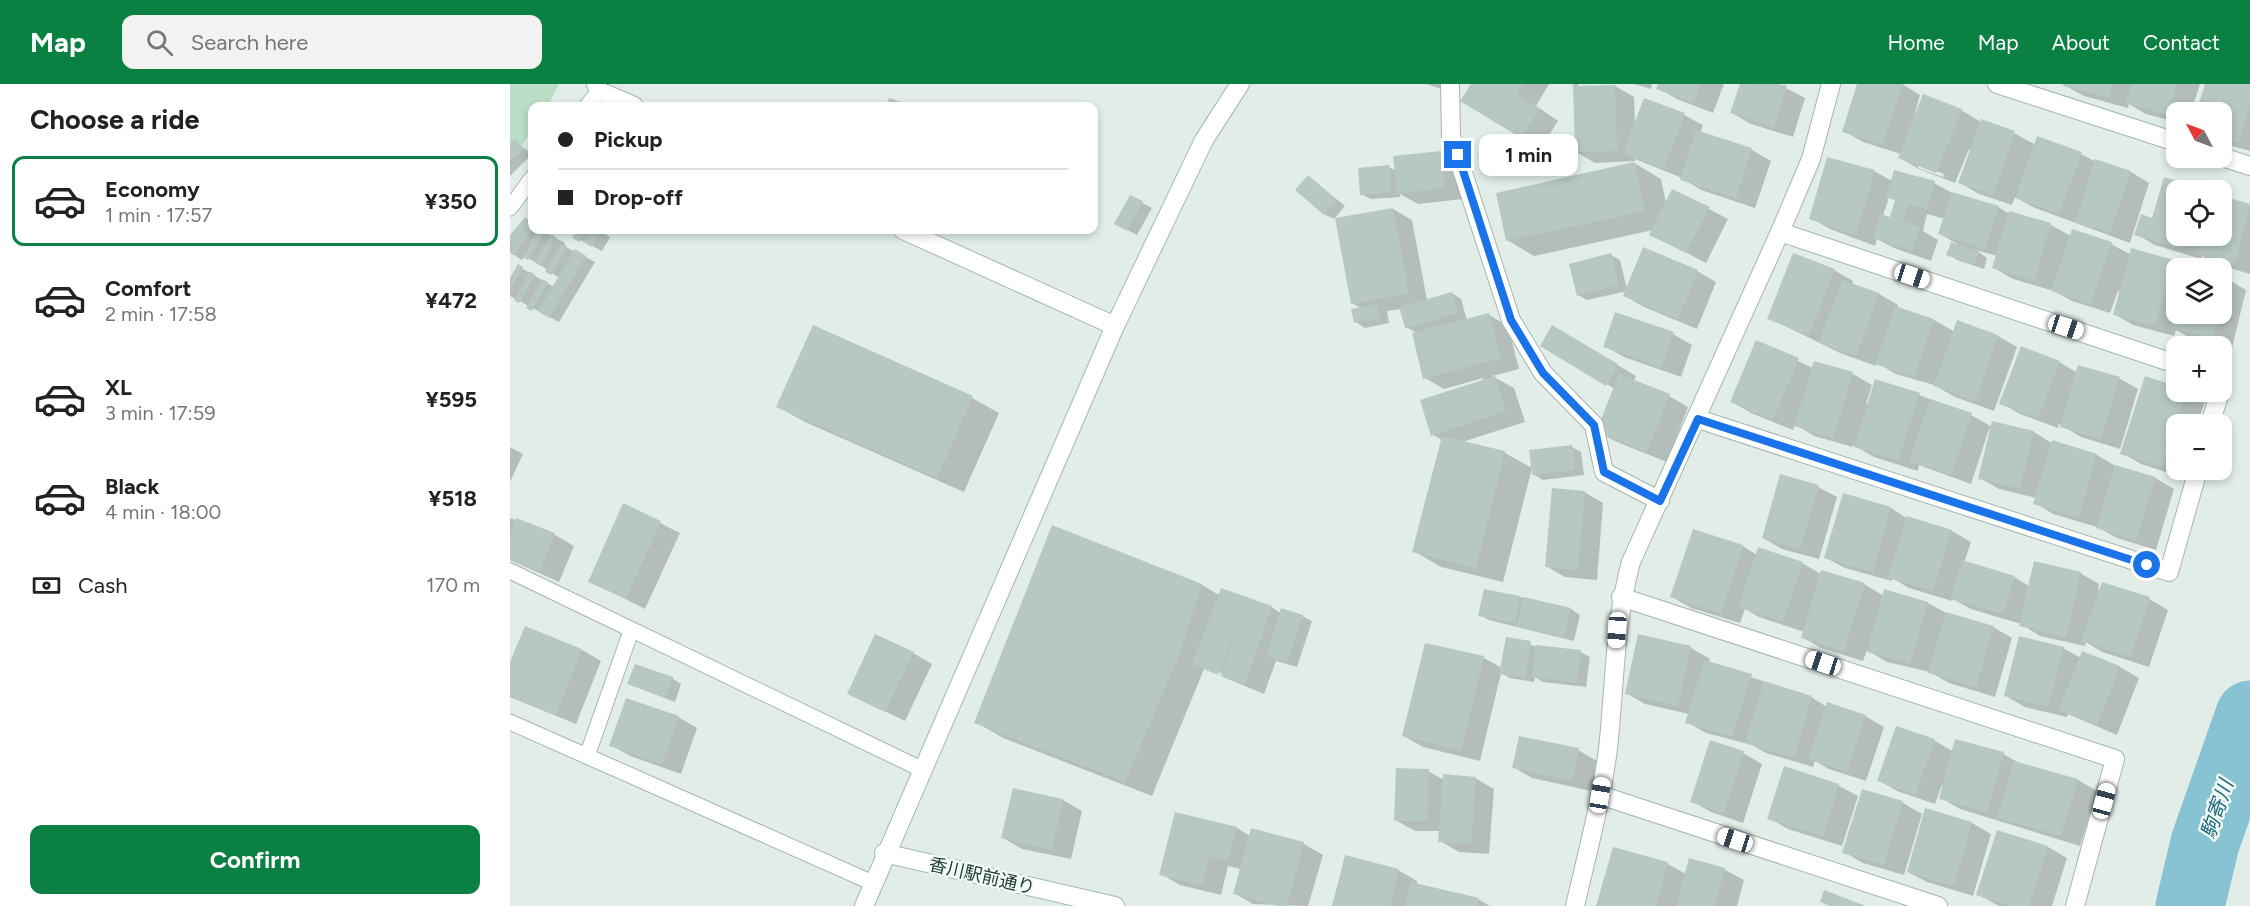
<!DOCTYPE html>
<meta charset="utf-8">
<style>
body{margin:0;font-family:Figtree,"Noto Sans JP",sans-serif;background:#f2f2f2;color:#222;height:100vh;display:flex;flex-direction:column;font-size:22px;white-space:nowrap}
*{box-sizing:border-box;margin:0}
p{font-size:20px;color:#767676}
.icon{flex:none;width:33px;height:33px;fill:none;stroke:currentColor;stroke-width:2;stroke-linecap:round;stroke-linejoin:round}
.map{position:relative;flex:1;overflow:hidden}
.side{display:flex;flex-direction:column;background:#fff;width:510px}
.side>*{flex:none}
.banner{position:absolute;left:18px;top:18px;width:570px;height:132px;border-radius:12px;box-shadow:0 3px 9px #0003;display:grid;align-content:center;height:132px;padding:0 30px;background:#fff}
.needle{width:39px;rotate:311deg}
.controls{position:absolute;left:1656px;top:18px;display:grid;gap:12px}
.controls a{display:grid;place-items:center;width:66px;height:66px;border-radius:12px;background:#fff;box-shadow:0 3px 9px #0003;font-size:30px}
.end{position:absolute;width:27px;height:27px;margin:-14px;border:8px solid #1a73e8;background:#fff;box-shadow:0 0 0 3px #fff}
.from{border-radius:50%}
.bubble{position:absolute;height:42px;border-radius:12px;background:#fff;box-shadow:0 3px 9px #0003;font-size:20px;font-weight:700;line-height:42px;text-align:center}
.car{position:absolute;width:18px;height:36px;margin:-18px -9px;border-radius:8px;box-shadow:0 0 4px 2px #0007;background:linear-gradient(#fff 24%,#345 0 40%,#fff 0 76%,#345 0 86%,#fff 0)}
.banner b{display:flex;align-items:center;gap:21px;height:57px;font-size:22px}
.banner b+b{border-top:2px solid #e0e0e0}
.banner i{width:15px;height:15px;background:#222}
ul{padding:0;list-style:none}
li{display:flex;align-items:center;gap:18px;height:90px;margin:0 12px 9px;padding:0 18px;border:3px solid transparent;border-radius:12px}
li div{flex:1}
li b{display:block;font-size:22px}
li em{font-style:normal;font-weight:700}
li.active{border-color:#0b8043}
li>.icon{width:54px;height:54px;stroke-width:1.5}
h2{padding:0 30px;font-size:27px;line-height:72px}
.pay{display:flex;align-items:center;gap:15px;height:66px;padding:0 30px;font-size:22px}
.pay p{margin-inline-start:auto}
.cta{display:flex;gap:12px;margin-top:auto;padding:12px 30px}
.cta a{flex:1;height:69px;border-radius:12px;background:#0b8043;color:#fff;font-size:24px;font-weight:700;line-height:69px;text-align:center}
header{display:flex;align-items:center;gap:36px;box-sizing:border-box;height:84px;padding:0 30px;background:#0b8043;color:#fff}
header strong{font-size:28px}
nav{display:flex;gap:33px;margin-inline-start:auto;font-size:21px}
.search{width:420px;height:54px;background:#f2f2f2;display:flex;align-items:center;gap:15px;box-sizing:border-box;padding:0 21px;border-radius:12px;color:#767676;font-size:22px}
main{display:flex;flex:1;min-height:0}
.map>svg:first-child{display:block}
.green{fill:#badec6}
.shadow{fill:#0003;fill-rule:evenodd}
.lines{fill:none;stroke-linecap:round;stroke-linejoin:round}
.river{stroke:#88c3d3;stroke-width:69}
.building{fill:#b7c8c2}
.lane-casing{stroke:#a4b5b0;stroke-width:17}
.street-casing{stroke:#a4b5b0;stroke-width:20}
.secondary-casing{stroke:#a0b9b1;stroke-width:20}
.lane{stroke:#fff;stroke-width:15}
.street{stroke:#fff;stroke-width:18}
.secondary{stroke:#fff;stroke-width:18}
.route{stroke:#1a73e8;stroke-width:8}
.labels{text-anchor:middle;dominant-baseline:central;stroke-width:5;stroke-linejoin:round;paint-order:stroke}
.street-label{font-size:18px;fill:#213e38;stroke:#f3f9f6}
.water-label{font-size:20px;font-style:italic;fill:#1a667c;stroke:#f3f9f6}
</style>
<header>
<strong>Map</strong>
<div class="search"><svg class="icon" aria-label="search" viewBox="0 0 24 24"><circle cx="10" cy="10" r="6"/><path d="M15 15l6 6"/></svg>Search here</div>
<nav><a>Home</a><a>Map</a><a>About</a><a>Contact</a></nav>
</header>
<main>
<section class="side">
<h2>Choose a ride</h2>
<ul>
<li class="active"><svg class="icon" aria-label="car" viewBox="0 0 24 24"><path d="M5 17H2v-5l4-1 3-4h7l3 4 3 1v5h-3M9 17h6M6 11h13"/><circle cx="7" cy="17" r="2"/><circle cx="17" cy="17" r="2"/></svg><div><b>Economy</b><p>1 min · 17:57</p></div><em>¥350</em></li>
<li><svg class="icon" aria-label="car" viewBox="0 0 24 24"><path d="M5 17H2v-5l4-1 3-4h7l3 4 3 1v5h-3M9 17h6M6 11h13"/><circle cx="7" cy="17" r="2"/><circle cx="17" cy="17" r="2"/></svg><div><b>Comfort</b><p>2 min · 17:58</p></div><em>¥472</em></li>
<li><svg class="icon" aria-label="car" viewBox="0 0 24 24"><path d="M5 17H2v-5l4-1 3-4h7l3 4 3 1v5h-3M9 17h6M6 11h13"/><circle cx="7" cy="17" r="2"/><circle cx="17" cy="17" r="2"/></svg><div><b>XL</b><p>3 min · 17:59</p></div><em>¥595</em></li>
<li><svg class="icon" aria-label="car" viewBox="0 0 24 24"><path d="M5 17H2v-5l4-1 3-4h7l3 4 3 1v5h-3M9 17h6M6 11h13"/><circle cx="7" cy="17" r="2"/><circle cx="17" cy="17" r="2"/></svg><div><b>Black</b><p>4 min · 18:00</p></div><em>¥518</em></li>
</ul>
<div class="pay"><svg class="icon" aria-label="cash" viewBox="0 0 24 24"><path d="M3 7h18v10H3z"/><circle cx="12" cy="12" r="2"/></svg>Cash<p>170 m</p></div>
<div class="cta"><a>Confirm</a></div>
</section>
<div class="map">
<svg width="1740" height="822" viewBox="0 0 1740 822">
<rect width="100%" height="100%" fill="#e2ede8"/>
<!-- green -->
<polygon class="green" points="0,0 49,0 38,22 22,22 22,46 0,80"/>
<!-- shadow -->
<g class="shadow">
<polygon points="917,0 947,0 944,10"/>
<polygon points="962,0 1039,0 1026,22 1048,37 1031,64 952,17"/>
<polygon points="1061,0 1069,0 1066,3 1105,2 1124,13 1125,43 1135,16 1174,31 1193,41 1190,49 1242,66 1261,77 1245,124 1191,106 1172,94 1125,75 1125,77 1085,79 1066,68 1065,2"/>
<polygon points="1124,0 1142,0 1141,5"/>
<polygon points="1149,0 1214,0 1203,29 1167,15 1148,4"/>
<polygon points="1231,0 1268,0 1295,14 1283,53 1241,40 1222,29"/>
<path d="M1349 0H1392L1410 11 1405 29 1451 26 1471 38 1504 49 1526 61 1528 54 1571 70 1586 78 1621 88 1639 99 1620 159 1525 124 1505 113 1502 121 1469 110 1450 99 1461 66 1459 65 1445 99 1409 85 1390 74 1391 70 1353 58 1334 47ZM1408 80 1434 90 1433 93 1408 84Z"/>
<polygon points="1552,0 1690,0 1681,28 1666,28 1666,38 1636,30 1619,20 1618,24 1574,12"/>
<polygon points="1696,0 1740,0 1740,67 1712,59 1712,28 1688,28"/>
<polygon points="4,57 22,70 0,92 0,61"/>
<polygon points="931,69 950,80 953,115 908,120 890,110 890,113 861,115 851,110 879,83 886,87"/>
<polygon points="1124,79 1151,95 1156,119 1199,125 1218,135 1196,179 1141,150 1143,146 1024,172 997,156"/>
<path d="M1364 87 1382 97 1424 99 1444 110 1488 123 1500 130 1541 141 1561 152 1601 160 1621 171 1663 178 1675 184H1666V230H1712V194L1717 195 1736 206 1722 264 1682 255 1666 246 1664 252 1623 241 1604 230 1611 207H1608L1600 229 1562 217 1544 207 1503 195 1484 184 1487 172 1466 166 1477 174 1474 185 1447 176 1438 170 1449 161 1430 150 1435 135 1417 130 1413 147 1428 156 1421 177 1384 164 1367 155 1365 162 1320 145 1301 134ZM1379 113 1386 117 1381 135 1373 132Z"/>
<polygon points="799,93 835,122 824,135 814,130"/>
<polygon points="1655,95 1693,106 1666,106 1666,152 1687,152 1692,154 1692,152 1712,152 1712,114 1740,122 1740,190 1706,180 1692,172 1691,175 1645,161 1626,150 1644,136"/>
<polygon points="621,113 642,124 627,151 606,140"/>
<polygon points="883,125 902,136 917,216 942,209 951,215 957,236 979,231 998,242 1009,285 982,292 1004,304 1015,338 952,358 995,369 1022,384 993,498 931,483 904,467 932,356 923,351 974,297 973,294 934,305 915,294 907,249 896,243 891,225 877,227 879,239 855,244 846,238 852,225 842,219"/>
<polygon points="15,135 22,139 22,146 31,146 55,159 54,162 85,178 49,238 0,212 0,197 8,182 44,203 49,194 29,180 15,173 12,176 0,168 0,154"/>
<polygon points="57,146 89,146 100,153 92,167 65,153 66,150"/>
<polygon points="1101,171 1110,176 1117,205 1187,187 1206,198 1187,245 1134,223 1115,212 1117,207 1077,216 1068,211"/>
<polygon points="1324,186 1343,197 1342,201 1369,210 1388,221 1387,224 1424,236 1445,248 1488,252 1507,263 1484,327 1445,313 1424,301 1386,290 1367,279 1366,282 1330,269 1259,234"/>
<polygon points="1043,243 1126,292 1123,298 1159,312 1178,323 1157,378 1107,358 1088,348 1105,305 1032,261"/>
<polygon points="1163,250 1182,261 1171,293 1114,273 1095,262"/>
<polygon points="1246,258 1303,284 1305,279 1343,290 1362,301 1356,320 1409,311 1461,331 1482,343 1524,348 1543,360 1587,371 1607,383 1645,394 1664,405 1646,466 1607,454 1587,443 1543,430 1525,419 1526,414 1489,405 1470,394 1481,345 1479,345 1461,400 1409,381 1408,387 1364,373 1343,361 1343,363 1304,352 1285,340 1283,346 1241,329 1222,318"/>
<polygon points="1549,278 1568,289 1609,294 1628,305 1610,365 1571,353 1549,340 1548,344 1510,330 1491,319"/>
<polygon points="1636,294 1666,303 1666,308 1679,308 1695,317 1687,340 1666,340 1666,386 1673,386 1671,393 1631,380 1612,369"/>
<polygon points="462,314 489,329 454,408 295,338 268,323"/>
<polygon points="0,363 13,370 0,398"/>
<polygon points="1062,363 1071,368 1074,391 1033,396 1023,390"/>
<polygon points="1308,403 1327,413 1309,475 1272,465 1253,454"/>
<polygon points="1074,408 1093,419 1087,496 1055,493 1036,482"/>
<polygon points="114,421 170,449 135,525 80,497"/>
<polygon points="1381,424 1398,435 1442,447 1461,458 1454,479 1504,493 1519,502 1570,489 1589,500 1588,506 1639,515 1658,526 1639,583 1592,568 1576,558 1575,562 1530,552 1511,540 1461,525 1443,515 1442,517 1399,504 1382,494 1382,497 1335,484 1316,474"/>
<polygon points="0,434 45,451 64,462 49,498 0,476"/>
<path d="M543 443 692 501 709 511 761 523 771 529 792 532 802 537 787 583 766 577 754 610 694 585 642 712 493 654 466 638ZM704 585 713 590V593L702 587Z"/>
<polygon points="1184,447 1233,462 1247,471 1292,479 1311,490 1354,500 1374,512 1375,507 1418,519 1436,529 1483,543 1502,554 1485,613 1439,599 1420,588 1377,578 1357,566 1353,577 1311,564 1292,553 1294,548 1249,533 1235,525 1230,539 1181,524 1162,513"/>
<polygon points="1010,513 1061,525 1070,531 1064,557 979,536 970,531"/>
<polygon points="15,544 72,566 91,577 66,640 0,613 0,582"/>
<polygon points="997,554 1028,563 1070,568 1080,573 1076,603 1033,598 1025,593 1024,598 1000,594 991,589 970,677 913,663 894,652 974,574 992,584"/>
<polygon points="1181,564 1200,575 1199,579 1301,613 1317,623 1355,632 1374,643 1356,697 1319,685 1305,677 1303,683 1256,669 1242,661 1196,649 1177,638 1179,630 1135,620 1116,609"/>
<polygon points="1553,564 1571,574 1573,569 1610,583 1629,594 1607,651 1558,630 1557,633 1515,623 1496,612"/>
<polygon points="403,569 422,580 395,637 339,610"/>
<polygon points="162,594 171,600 165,618 119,600"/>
<polygon points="168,633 187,644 171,690 120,672 101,661"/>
<polygon points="1387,644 1425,657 1444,668 1493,670 1513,681 1568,696 1587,707 1570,762 1450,725 1431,714 1434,702 1432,701 1425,720 1387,707 1368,696"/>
<polygon points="1068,666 1087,677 1081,707 1022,694 1003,683"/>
<polygon points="1233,669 1252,680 1233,739 1201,728 1182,717"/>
<polygon points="1274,684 1329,702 1348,712 1332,762 1278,745 1259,734"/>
<polygon points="918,687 934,696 965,694 984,705 979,770 949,768 930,757 930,747 905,747 885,736"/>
<polygon points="1353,707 1393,719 1412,730 1394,791 1353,779 1334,768"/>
<polygon points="553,716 572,727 561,775 512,765 493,754"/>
<polygon points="1416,726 1462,739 1481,750 1463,812 1417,798 1398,788"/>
<polygon points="666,730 727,744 740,752 742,746 794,760 813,771 798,822 743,820 724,809 731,785 718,782 711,811 670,801 651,790"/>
<polygon points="1487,747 1538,763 1557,774 1542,822 1489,822 1467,810"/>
<polygon points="1104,765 1158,780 1176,790 1180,776 1215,786 1234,796 1227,822 1088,822"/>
<polygon points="888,786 907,797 907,801 968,815 980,822 823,822"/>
</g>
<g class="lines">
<!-- river -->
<polyline class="river" points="1680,822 1695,759 1740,631"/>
</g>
<!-- building -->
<g class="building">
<polygon points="961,0 1013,0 1007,10 1030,25 1011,54 950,17"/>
<polygon points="1148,0 1191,0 1184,19 1146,5"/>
<polygon points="1230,0 1277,1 1264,43 1220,29"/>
<polygon points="1347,0 1392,0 1373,61 1332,48"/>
<polygon points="1554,0 1603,0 1599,14 1553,2"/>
<polygon points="1621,0 1667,0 1658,31 1616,19"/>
<polygon points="1695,0 1740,0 1740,21 1729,59 1712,54 1712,28 1686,28"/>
<polygon points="1105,1 1107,67 1065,68 1063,2"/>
<polygon points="1413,10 1452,25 1426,89 1388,74"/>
<polygon points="379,14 405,22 376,22"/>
<polygon points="1134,14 1175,29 1154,85 1113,69"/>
<polygon points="1471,35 1505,47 1483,111 1448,99"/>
<polygon points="1186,46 1242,64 1226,114 1170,96"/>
<polygon points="1527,52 1572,68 1549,130 1505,114"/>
<polygon points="4,55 14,64 0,78 0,59"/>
<polygon points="931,67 935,104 887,110 883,72"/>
<polygon points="1317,73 1365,86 1346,152 1299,135"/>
<polygon points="1585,75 1621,87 1600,149 1565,138"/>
<polygon points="1124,78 1135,127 996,157 986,109"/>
<polygon points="879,81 881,108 850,111 848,84"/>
<polygon points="1384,86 1425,97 1417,126 1398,120 1393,137 1410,143 1402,167 1363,154 1371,130 1380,133 1385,116 1376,113"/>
<polygon points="798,91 827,116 814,131 785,106"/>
<polygon points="1654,93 1691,104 1690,106 1666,106 1666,119 1660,139 1666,141 1666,152 1675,152 1671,165 1624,151 1631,130 1642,134"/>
<polygon points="1162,105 1200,123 1176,169 1139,151"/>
<polygon points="1442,108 1489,122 1475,165 1428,150"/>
<polygon points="620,111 633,117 617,147 604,140"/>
<polygon points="1712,112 1740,120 1725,181 1686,170 1691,152 1712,152"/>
<polygon points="883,124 899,209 841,220 825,134"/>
<polygon points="1499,127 1541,139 1524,197 1482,184"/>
<polygon points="15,133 22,139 22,146 2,172 0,151"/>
<polygon points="1562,145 1602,158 1581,220 1541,207"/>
<polygon points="28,146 35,147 18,176 13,173"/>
<polygon points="67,146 77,146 70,158 62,154"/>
<polygon points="80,146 92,146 82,163 73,158"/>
<polygon points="41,150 46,153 31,182 25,179"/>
<polygon points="1441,158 1469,167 1464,181 1436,171"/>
<polygon points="52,159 57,162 41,191 35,188"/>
<polygon points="1133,163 1188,186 1168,235 1113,212"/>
<polygon points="1621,164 1664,176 1645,242 1603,231"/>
<polygon points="65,165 76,172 39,234 28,227"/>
<polygon points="1101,169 1109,201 1067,212 1059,180"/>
<polygon points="1283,169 1325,185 1299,251 1257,235"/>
<polygon points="8,180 13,183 0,207 0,194"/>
<polygon points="20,187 25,191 9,219 4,216"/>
<polygon points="1712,193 1717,194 1712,215"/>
<polygon points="32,195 38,198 22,227 16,224"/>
<polygon points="1332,196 1369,209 1346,272 1309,259"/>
<polygon points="942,208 948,229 895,244 889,223"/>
<polygon points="867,220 870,234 844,239 841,225"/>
<polygon points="1385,222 1424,235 1404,293 1365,280"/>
<polygon points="1666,225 1666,230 1709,230 1703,254 1661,244"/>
<polygon points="1105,228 1164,248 1151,284 1093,263"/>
<polygon points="979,229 991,274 913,295 902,249"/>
<polygon points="1447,236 1488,251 1465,317 1424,302"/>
<polygon points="303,241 463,312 427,394 266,323"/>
<polygon points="1042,241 1108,280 1096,302 1030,262"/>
<polygon points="1246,256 1289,274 1263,336 1220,318"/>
<polygon points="1511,262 1550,277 1528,334 1489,320"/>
<polygon points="1304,277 1343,288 1323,354 1284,342"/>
<polygon points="1568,281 1610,293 1591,355 1550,343"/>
<polygon points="1109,290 1160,310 1137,368 1086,348"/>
<polygon points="985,292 996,327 921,352 910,316"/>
<polygon points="1635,292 1666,302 1666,308 1676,308 1652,383 1610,370"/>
<polygon points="1365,295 1410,309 1388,377 1344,363"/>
<polygon points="1420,315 1462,329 1442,391 1399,377"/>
<polygon points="1482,337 1524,347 1510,405 1468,395"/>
<polygon points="932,352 995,367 966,484 902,468"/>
<polygon points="1542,356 1587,370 1568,434 1523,420"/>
<polygon points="1062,361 1065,386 1022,391 1019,366"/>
<polygon points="1605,381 1646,393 1626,457 1586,444"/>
<polygon points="1270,390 1309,401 1290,465 1252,454"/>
<polygon points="1042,404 1075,407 1068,486 1035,483"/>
<polygon points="1333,409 1381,423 1363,488 1314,474"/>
<polygon points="113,419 151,437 116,515 78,498"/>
<polygon points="1397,432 1442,446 1423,507 1378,494"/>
<polygon points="6,434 45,449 30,488 0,476 0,450"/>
<polygon points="542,441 692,500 667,576 615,698 464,639"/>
<polygon points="1183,445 1233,461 1211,530 1160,513"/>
<polygon points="1248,463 1293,478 1273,538 1228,523"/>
<polygon points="1452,476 1505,492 1493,530 1441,515"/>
<polygon points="1524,477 1571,488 1556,553 1509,542"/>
<polygon points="1311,486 1355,499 1334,567 1291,554"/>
<polygon points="1592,498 1640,513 1620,573 1571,557"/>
<polygon points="711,504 762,522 735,601 711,592 726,547 709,590 682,580"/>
<polygon points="974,505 1010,512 1005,539 968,532"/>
<polygon points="1374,505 1418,518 1400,580 1357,568"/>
<polygon points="1014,513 1061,524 1054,553 1007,542"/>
<polygon points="771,524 793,531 777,579 756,572"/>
<polygon points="1436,528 1484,542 1466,603 1418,589"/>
<polygon points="15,542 72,565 46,631 0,612 0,578"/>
<polygon points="365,550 404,568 375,628 337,610"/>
<polygon points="1128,550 1181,562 1168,622 1115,610"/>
<polygon points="1509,552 1554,563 1538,623 1494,612"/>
<polygon points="996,553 1021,557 1015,594 989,590"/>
<polygon points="915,559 974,572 951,667 892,652"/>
<polygon points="1026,561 1071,566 1067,599 1022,593"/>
<polygon points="1572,567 1610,582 1587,641 1549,626"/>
<polygon points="1194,576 1242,590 1222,653 1175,639"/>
<polygon points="125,580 163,593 155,614 117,600"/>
<polygon points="1254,597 1302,612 1284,674 1235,659"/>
<polygon points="116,614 169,632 152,680 99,662"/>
<polygon points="1317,618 1356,631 1337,688 1298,675"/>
<polygon points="1386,642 1425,655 1405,711 1367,697"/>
<polygon points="1009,652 1069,664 1062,697 1002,684"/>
<polygon points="1445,655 1494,668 1477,728 1429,715"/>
<polygon points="1200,656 1234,667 1214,729 1180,718"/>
<polygon points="1504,677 1568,695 1551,752 1487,734"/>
<polygon points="1274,682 1329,700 1313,752 1257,735"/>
<polygon points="886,684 919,685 917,737 884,737"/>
<polygon points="933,690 966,693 961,760 928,758"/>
<polygon points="503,704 553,715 542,766 491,754"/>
<polygon points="1352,705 1393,717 1374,781 1332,769"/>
<polygon points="1415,724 1462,738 1444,802 1397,788"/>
<polygon points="665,728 727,743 718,777 699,772 692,801 649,791"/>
<polygon points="741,744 794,758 777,822 767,822 723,810"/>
<polygon points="1487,746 1538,762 1519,822 1500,822 1466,811"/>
<polygon points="1103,763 1158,778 1146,822 1086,822"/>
<polygon points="835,771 889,785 880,822 822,822"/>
<polygon points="1179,774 1215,784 1205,822 1166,822"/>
<polygon points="901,798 969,814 967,822 895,822"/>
<polygon points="1314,806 1356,822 1320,822 1310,818"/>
</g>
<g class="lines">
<defs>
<g id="lane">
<polyline points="77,22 89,7"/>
<polyline points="0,124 22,94"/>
<polyline points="0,487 411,685"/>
<polyline points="0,638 363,799"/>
<polyline points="77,672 121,547"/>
</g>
<g id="street">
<polyline points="86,0 89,7 124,22"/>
<polyline points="940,0 941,52 1001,236 1033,289 1084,341 1094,388 1150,417"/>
<polyline points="1487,0 1666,58"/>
<polyline points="1712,73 1740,82"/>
<polyline points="393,146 605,242"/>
<polyline points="1270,148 1666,280"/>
<polyline points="1188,335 1659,488 1688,386"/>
<polyline points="1700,340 1710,308"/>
<polyline points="1111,513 1605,675 1565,822"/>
<polyline points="1090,711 1428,822"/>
<path d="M1065 822C1077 770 1091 718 1098 665 1105 602 1104 540 1121 478L1270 148 1301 75 1321 0"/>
</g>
<g id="secondary">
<polyline points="374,769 605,822"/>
<polyline points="354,822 605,242 694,56 730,0"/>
</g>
</defs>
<!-- lane casing -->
<use href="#lane" class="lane-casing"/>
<!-- street casing -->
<use href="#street" class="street-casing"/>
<!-- secondary casing -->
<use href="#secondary" class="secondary-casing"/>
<!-- lane -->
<use href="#lane" class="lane"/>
<!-- street -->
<use href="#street" class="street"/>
<!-- secondary -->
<use href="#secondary" class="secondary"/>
</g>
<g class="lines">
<!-- route -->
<polyline class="route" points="948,71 1001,236 1033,289 1084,341 1094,388 1150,417 1188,335 1637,481"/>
</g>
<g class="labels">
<!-- street labels -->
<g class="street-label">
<text transform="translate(472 792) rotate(13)">香川駅前通り</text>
</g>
<!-- water labels -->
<g class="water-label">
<text transform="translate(1707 725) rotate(-71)">駒寄川</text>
</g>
</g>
</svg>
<div class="controls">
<a><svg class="needle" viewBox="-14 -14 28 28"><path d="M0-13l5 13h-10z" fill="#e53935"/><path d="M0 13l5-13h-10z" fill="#767676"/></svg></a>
<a><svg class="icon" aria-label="locate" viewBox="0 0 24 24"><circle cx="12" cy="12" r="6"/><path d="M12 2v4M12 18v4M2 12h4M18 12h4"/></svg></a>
<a><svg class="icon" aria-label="layers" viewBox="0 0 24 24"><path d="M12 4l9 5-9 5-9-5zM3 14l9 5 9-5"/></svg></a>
<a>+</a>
<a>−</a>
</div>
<i class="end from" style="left:1637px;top:481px"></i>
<i class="end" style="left:948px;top:71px"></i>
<div class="bubble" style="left:969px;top:50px;width:99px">1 min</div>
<i class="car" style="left:1402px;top:192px;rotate:108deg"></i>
<i class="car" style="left:1556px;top:243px;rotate:108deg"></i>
<i class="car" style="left:1107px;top:546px;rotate:184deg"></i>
<i class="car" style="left:1313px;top:579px;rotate:288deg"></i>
<i class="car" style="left:1090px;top:711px;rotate:9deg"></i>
<i class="car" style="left:1594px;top:717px;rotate:15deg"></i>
<i class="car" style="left:1225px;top:756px;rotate:288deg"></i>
<div class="banner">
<b><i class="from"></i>Pickup</b>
<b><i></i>Drop-off</b>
</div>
</div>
</main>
